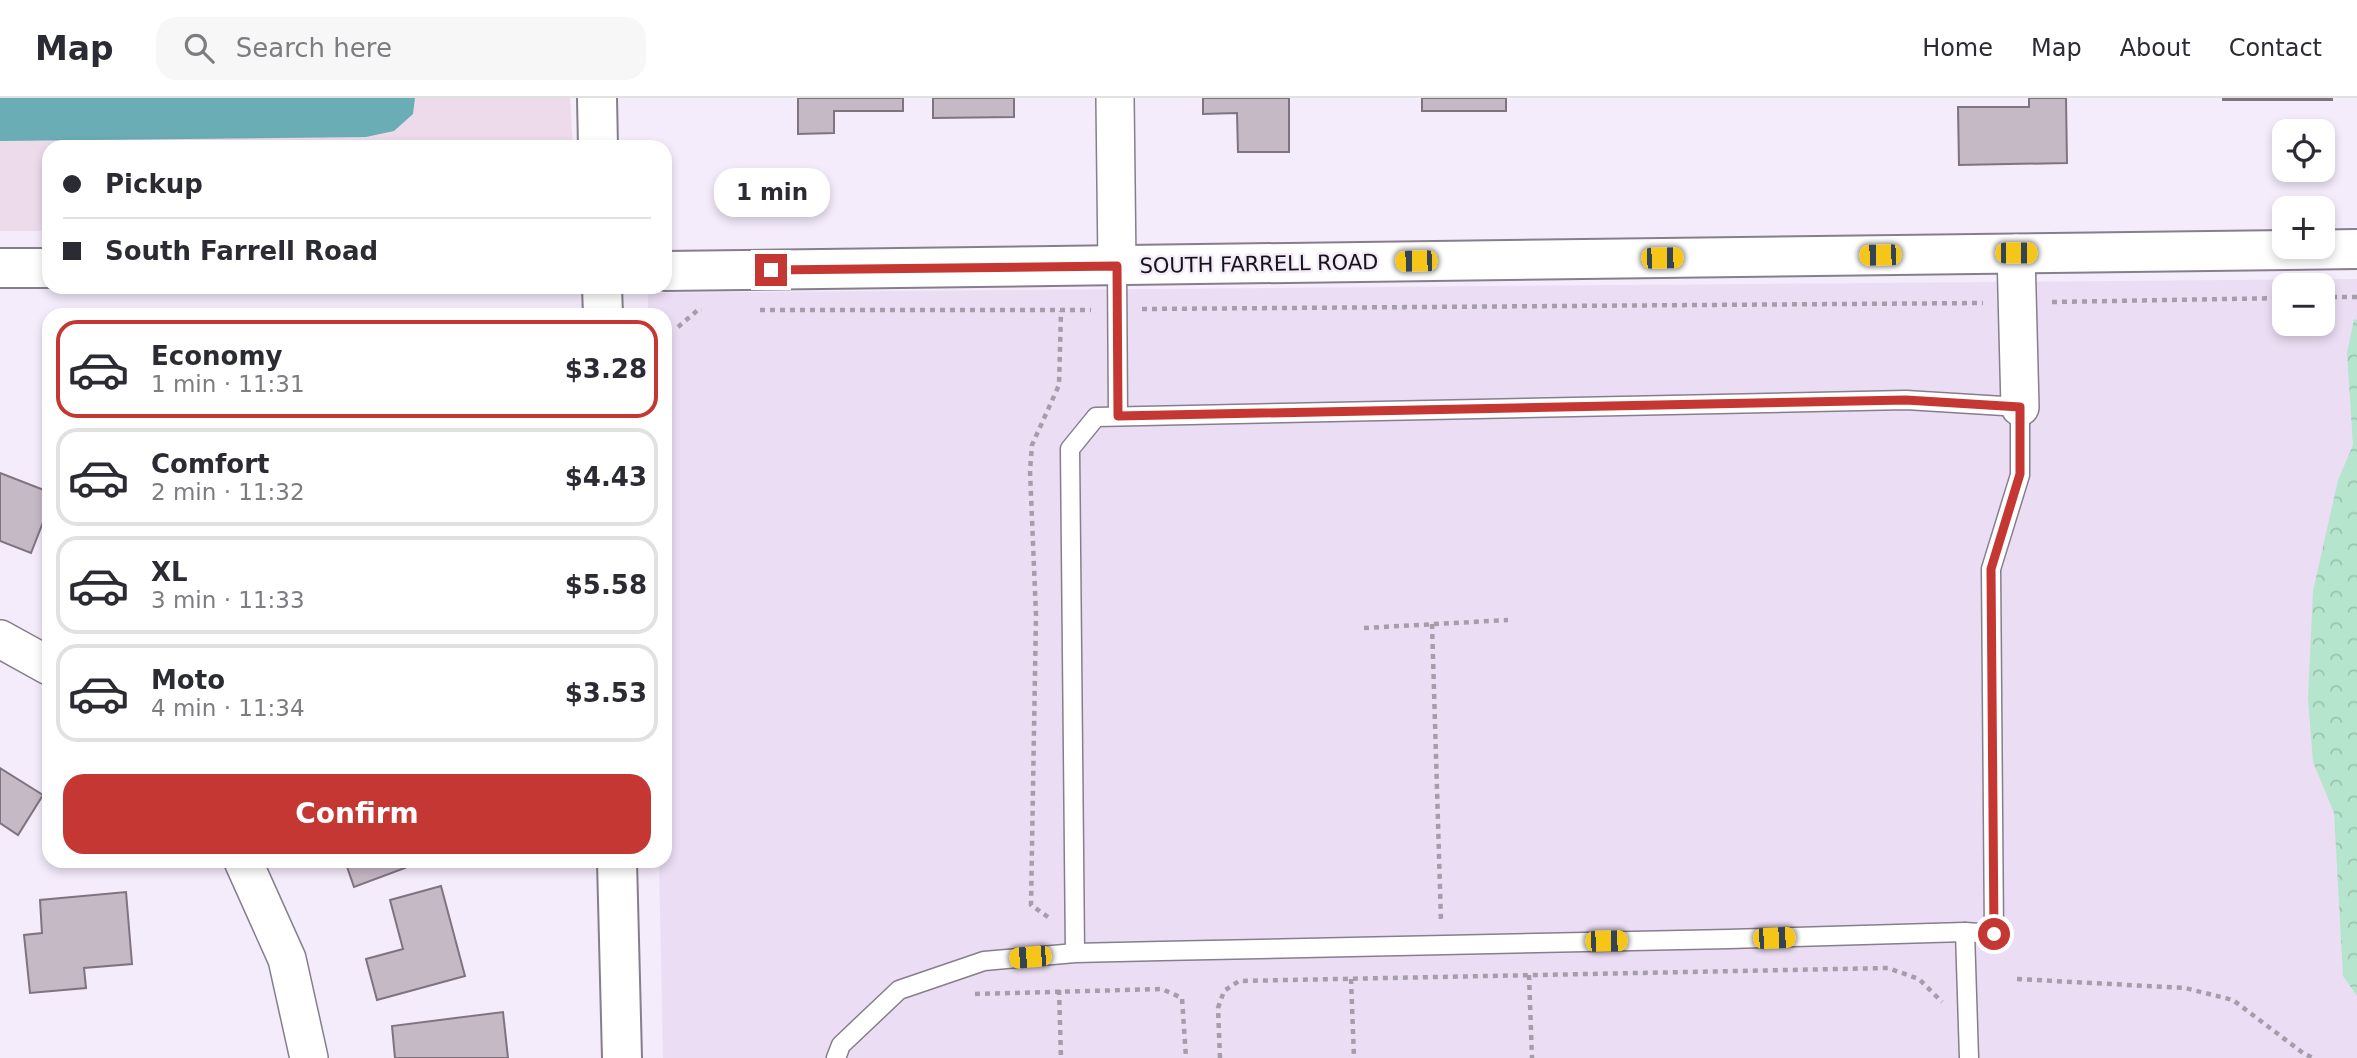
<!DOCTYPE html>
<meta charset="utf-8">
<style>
body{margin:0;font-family:"DejaVu Sans",sans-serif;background:#f7f7f7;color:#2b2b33;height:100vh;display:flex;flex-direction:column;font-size:26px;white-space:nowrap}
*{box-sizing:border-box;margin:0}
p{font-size:23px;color:#7c7c81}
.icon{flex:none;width:38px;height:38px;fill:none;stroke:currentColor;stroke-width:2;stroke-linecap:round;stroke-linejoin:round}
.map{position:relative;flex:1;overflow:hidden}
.panel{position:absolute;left:42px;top:210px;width:630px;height:560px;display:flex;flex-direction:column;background:#fff;border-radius:21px;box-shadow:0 4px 10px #0003}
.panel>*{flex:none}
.top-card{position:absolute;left:42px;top:42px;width:630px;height:154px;border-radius:21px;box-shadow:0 4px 10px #0003;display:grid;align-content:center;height:154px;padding:0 21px;background:#fff}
.controls{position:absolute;left:2272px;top:21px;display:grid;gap:14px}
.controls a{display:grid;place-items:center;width:63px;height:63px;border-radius:14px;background:#fff;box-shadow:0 4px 10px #0003;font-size:35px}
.end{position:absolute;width:32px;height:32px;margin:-16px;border:9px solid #c53732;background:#fff;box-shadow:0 0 0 4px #fff}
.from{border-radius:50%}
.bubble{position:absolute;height:49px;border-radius:21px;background:#fff;box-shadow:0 4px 10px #0003;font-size:23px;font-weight:800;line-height:49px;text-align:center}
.car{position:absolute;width:21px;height:42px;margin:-21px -10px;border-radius:9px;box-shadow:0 0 5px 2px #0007;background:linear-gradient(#f5c518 24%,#345 0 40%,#f5c518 0 76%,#345 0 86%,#f5c518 0)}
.top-card b{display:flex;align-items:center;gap:24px;height:66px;font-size:26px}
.top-card b+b{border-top:2px solid #e1e1e2}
.top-card i{width:18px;height:18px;background:#2b2b33}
ul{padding:12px 0 0;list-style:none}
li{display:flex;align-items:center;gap:21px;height:98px;margin:0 14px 10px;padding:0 7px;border:4px solid #e1e1e2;border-radius:21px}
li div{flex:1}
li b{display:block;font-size:26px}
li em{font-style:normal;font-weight:800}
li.on{border-color:#c53732}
li>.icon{width:63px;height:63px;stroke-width:1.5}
.button{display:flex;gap:14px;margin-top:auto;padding:14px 21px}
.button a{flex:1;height:80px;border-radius:21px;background:#c53732;color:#fff;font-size:28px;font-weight:800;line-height:80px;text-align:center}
header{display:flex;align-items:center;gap:42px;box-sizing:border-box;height:98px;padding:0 35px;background:#fff;border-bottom:2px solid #e1e1e2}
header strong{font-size:33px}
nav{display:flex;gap:38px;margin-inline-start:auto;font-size:24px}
.search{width:490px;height:63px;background:#f7f7f7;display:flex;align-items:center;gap:18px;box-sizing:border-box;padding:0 24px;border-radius:21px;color:#7c7c81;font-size:26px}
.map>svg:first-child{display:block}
.commercial{fill:#eddbec}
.built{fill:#ebdef4;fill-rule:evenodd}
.forest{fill:url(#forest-crowns)}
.water{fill:#6aadb5}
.building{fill:#c6b9c6;stroke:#7f737f;stroke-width:2}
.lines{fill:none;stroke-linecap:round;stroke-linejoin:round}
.service-casing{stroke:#867e8c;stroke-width:21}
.minor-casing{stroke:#867e8c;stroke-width:40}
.tertiary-casing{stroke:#867e8c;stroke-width:42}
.path{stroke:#a59eaa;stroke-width:4.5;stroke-dasharray:5 5;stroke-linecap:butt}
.service{stroke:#fff;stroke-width:18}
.minor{stroke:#fff;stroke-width:37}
.tertiary{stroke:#fff;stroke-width:38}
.route{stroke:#c53732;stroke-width:9}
.labels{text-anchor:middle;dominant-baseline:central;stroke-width:5;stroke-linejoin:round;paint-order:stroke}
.street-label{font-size:21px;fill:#171419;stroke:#f4ebfb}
</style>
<header>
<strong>Map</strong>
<div class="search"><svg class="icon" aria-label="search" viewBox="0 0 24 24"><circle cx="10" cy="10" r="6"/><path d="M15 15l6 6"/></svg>Search here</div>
<nav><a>Home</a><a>Map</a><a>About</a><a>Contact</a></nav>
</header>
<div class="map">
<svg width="2357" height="960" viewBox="0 0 2357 960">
<defs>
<pattern id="forest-crowns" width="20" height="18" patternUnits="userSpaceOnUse" patternTransform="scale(1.75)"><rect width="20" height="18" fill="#b5e5cd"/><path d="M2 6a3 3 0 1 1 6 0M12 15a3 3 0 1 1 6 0" fill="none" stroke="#9bc4af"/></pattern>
</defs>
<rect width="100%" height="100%" fill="#f4ebfb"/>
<!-- commercial -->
<polygon class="commercial" points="0,0 570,0 573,49 49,49 49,133 0,133"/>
<!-- built -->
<path class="built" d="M2357 181V960H663L659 763H665V217H648V195ZM2284 187H2322V226H2284Z"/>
<!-- forest -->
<polygon class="forest" points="2354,221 2357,222 2357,898 2343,878 2334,715 2313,664 2308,600 2313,493 2338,382 2353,347 2347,255"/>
<!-- water -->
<polygon class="water" points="0,0 415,0 413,16 394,33 366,39 0,43"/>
<!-- building -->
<g class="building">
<polygon points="798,0 903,0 903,13 834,13 834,35 798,36"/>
<polygon points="933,0 1014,0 1014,19 933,20"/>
<polygon points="1203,0 1289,0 1289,54 1238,54 1237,15 1203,16"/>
<rect x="1422" y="0" width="84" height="13"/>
<polygon points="2029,0 2066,0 2067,65 1959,67 1958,9 2029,9"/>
<rect x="2223" y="0" width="109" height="2"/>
<polygon points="0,375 49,394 49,409 31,455 0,443"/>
<polygon points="0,670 43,697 18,737 0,725"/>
<polygon points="345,763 402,763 405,770 354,789"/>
<polygon points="441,788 465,878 377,902 366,861 403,851 390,802"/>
<polygon points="126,794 132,866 84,870 86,890 30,895 24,837 42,835 40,802"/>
<polygon points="503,914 508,960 395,960 392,928"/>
</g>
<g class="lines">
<defs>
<g id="service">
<polyline points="1117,168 1118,318"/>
<polyline points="1965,834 1969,960"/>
<polyline points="836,960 841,947 899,892 984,863 1075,855 1161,853 1729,841 1965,834 1994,836 1991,471 2020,377 2020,309 1906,302 1096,319 1070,351 1075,855"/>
</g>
<g id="minor">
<polyline points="1115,0 1117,168"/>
<polyline points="2016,155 2020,309"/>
<polyline points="0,541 49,568"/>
<polyline points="243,763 287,861 309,960"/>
</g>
<g id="tertiary">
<polyline points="597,0 598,49"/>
<polyline points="0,170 49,170"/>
<polyline points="665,173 2357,151"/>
<polyline points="602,189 603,217"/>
<polyline points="617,763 622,960"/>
</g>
</defs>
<!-- service casing -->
<use href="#service" class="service-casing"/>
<!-- minor casing -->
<use href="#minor" class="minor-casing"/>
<!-- tertiary casing -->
<use href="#tertiary" class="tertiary-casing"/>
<!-- path -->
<g class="path">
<polyline points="2322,199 2357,199"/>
<polyline points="2052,204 2284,200"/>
<polyline points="1142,211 1983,205"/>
<polyline points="760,212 1091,212"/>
<polyline points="678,229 698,212 702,212"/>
<polyline points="1432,526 1441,823"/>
<polyline points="1364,530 1508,522"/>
<polyline points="1048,819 1031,807 1036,517 1030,373 1032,347 1059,287 1061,213"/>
<polyline points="1529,877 1532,960"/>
<polyline points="1351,881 1354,960"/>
<polyline points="2017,881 2185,890 2233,902 2303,955 2313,960"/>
<polyline points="1059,892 1061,960"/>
<polyline points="975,896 1162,891 1182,900 1186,960"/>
<polyline points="1220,960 1218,910 1224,893 1239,883 1888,870 1919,881 1942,904"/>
</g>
<!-- service -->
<use href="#service" class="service"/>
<!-- minor -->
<use href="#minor" class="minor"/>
<!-- tertiary -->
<use href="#tertiary" class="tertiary"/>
</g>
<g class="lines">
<!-- route -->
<polyline class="route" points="771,172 1117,168 1118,318 1906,302 2020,309 2020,376 1991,471 1994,836"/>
</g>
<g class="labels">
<!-- street labels -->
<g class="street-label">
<text transform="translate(1259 166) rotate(-1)">SOUTH FARRELL ROAD</text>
</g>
</g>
</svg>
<div class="controls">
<a><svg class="icon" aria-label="locate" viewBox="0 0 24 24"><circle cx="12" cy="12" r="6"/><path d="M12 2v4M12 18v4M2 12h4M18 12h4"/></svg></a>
<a>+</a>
<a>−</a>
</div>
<i class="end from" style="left:1994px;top:836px"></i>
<i class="end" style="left:771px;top:172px"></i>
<div class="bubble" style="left:714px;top:70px;width:116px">1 min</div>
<i class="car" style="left:2016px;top:155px;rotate:90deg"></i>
<i class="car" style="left:1880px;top:157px;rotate:269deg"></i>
<i class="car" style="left:1662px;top:160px;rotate:89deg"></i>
<i class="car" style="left:1416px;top:163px;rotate:269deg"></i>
<i class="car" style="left:1774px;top:840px;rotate:88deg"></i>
<i class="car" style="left:1606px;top:843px;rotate:89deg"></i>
<i class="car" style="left:1030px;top:859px;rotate:265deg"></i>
<div class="top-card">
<b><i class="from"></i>Pickup</b>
<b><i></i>South Farrell Road</b>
</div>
<section class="panel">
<ul>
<li class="on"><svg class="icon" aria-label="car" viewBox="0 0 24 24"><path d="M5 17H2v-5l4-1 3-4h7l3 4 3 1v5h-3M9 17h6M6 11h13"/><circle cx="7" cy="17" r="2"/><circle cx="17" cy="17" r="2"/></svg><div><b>Economy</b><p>1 min · 11:31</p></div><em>$3.28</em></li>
<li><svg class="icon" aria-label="car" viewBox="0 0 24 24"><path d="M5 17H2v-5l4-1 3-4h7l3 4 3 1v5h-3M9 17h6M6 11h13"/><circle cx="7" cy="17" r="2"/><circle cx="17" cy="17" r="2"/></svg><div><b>Comfort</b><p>2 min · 11:32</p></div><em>$4.43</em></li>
<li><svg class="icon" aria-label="car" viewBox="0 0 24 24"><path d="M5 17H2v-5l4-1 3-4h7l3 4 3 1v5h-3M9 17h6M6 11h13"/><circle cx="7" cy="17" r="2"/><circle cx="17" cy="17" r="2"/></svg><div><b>XL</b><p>3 min · 11:33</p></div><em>$5.58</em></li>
<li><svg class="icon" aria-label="car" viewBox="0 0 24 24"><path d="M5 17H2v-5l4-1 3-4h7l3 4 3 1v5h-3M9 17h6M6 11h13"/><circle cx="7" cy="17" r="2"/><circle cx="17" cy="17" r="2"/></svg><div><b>Moto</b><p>4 min · 11:34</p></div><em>$3.53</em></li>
</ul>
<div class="button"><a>Confirm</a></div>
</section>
</div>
